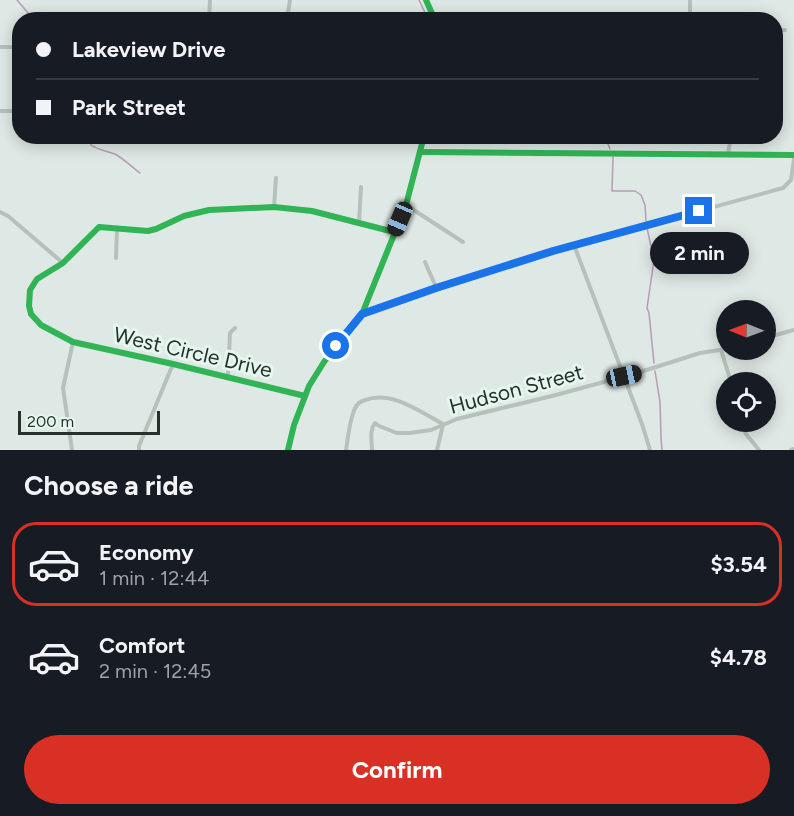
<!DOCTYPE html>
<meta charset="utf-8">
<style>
body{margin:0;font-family:Figtree,sans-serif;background:#242831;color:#f1f3f6;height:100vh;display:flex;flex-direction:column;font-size:22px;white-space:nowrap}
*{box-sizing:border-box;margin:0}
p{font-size:20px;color:#9ea1a6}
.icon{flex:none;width:33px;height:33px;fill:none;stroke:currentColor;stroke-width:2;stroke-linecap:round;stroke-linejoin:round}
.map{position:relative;height:450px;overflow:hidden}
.details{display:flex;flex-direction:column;background:#171b24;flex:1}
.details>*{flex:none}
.hud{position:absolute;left:12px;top:12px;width:771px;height:132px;border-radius:24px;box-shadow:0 3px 15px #0003;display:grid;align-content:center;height:132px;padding:0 24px;background:#171b24}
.needle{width:39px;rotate:271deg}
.fabs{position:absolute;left:716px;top:300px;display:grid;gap:12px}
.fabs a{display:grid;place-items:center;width:60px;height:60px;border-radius:50%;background:#171b24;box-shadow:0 3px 15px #0003;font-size:30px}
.scale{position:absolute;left:18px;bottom:15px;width:142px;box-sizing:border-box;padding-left:6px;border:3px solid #26312b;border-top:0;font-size:16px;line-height:21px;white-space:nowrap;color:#26312b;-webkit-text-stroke:4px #e5f6ef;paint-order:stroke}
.end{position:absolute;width:27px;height:27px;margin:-14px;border:8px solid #1a73e8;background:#fff;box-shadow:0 0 0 3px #fff}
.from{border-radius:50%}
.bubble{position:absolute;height:42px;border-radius:21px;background:#171b24;box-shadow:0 3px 15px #0003;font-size:20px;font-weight:700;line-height:42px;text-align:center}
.car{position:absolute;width:18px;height:36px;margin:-18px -9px;border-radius:8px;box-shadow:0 0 4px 2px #0007;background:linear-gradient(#222 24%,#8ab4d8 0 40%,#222 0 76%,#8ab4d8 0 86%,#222 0)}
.hud b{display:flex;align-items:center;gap:21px;height:57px;font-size:22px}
.hud b+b{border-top:2px solid #363941}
.hud i{width:15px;height:15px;background:#f1f3f6}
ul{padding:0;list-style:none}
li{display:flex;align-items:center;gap:18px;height:84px;margin:0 12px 9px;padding:0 12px;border:3px solid transparent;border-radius:24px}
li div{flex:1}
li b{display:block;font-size:22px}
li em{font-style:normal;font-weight:700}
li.active{border-color:#d93025}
li>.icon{width:54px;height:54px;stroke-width:1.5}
h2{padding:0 24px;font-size:27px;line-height:72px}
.button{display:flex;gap:12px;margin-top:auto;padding:12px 24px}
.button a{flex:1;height:69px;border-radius:36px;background:#d93025;color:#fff;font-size:24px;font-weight:700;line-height:69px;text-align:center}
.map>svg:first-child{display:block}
.water{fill:#b79cb5}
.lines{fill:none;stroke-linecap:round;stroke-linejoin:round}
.stream{stroke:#b79cb5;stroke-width:1.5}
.street{stroke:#b7c1bc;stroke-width:4}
.fast{stroke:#30b455;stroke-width:6}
.route{stroke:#1a73e8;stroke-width:8}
.labels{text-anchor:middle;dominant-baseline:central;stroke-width:6;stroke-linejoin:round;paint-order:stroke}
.street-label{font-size:21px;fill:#26312b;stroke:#e5f6ef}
</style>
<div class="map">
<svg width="794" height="450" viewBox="0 0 794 450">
<rect width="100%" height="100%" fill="#dee8e4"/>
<!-- water -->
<polygon class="water" points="685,255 698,258 697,264 693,272 690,268 692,273 680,268 680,258"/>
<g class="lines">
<!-- stream -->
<g class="stream">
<polyline points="17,0 29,14 30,20"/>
<polyline points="419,0 428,19"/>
<path d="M90 136 91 145C98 150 107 151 115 154 124 159 132 167 140 173"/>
<polyline points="605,136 610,149"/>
<polyline points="613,157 612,191 635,191 641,195 645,205 646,221"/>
<polyline points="647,228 654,260 647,308 649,313 654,363"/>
<polyline points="655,371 660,402 661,437 662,450"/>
</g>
<!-- street -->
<g class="street">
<polyline points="209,20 210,0"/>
<polyline points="287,20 290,0"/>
<polyline points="690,20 690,0"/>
<polyline points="776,30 785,30"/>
<polyline points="0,47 20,47"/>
<polyline points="0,111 20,111"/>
<polyline points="728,154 731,136"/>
<polyline points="406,205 463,242"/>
<polyline points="274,207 276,178"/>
<polyline points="0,212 8,216 63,263"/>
<polyline points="359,223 361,187"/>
<polyline points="574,245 642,424 650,450"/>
<polyline points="116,258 117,229"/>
<polyline points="425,262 436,287"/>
<polyline points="362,314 436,287 553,251 783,188 791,180 794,159"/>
<polyline points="765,338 794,330"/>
<polyline points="721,350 731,382"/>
<polyline points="228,377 230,333 235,328"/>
<polyline points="742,422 746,434 759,450"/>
<polyline points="72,450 63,388 73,342"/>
<polyline points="139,450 139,446 173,364"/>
<path d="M346 450C348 438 350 414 357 405 360 401 361 402 365 400 392 390 420 412 443 424"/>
<path d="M372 450C372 441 369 431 375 423L379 426 397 433H410L431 430 457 419 552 396 637 373 700 353 726 349"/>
<polyline points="437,450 443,425"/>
<polyline points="791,450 794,449"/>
</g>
<!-- fast -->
<g class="fast">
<polyline points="426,0 435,20"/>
<polyline points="421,152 794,155"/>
<polyline points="305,396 173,364 73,342 41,325 31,314 29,306 30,290 37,279 63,263 99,227 148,231 156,229 184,216 209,210 274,207 312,211 394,232"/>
<polyline points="288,450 294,425 309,386 324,362 362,314 406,205 424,136"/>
</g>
</g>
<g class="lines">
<!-- route -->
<polyline class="route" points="336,346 362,314 436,288 553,251 699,211"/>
</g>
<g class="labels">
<!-- street labels -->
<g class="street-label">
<text transform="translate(193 352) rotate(13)">West Circle Drive</text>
<text transform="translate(516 389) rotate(-15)">Hudson Street</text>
</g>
</g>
</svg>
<div class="fabs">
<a><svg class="needle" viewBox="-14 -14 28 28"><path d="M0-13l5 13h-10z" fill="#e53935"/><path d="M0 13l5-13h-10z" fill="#9ea1a6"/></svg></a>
<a><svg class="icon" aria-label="locate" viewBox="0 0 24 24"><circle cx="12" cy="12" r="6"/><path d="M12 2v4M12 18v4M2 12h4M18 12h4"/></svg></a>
</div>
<div class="scale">200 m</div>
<i class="end from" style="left:336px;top:346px"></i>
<i class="end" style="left:699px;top:211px"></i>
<div class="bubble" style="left:650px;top:232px;width:99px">2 min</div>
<i class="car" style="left:400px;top:219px;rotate:203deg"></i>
<i class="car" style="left:624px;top:376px;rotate:78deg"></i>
<div class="hud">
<b><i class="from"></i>Lakeview Drive</b>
<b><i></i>Park Street</b>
</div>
</div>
<section class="details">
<h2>Choose a ride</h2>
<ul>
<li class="active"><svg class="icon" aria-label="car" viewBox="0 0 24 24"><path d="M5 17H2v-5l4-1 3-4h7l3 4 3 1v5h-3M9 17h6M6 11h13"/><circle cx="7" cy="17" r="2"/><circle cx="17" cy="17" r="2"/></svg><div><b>Economy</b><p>1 min · 12:44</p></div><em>$3.54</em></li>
<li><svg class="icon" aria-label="car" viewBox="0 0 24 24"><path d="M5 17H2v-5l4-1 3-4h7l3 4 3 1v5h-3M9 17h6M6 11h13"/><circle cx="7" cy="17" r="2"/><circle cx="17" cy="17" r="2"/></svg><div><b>Comfort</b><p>2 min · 12:45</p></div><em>$4.78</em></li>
</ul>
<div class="button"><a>Confirm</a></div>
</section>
